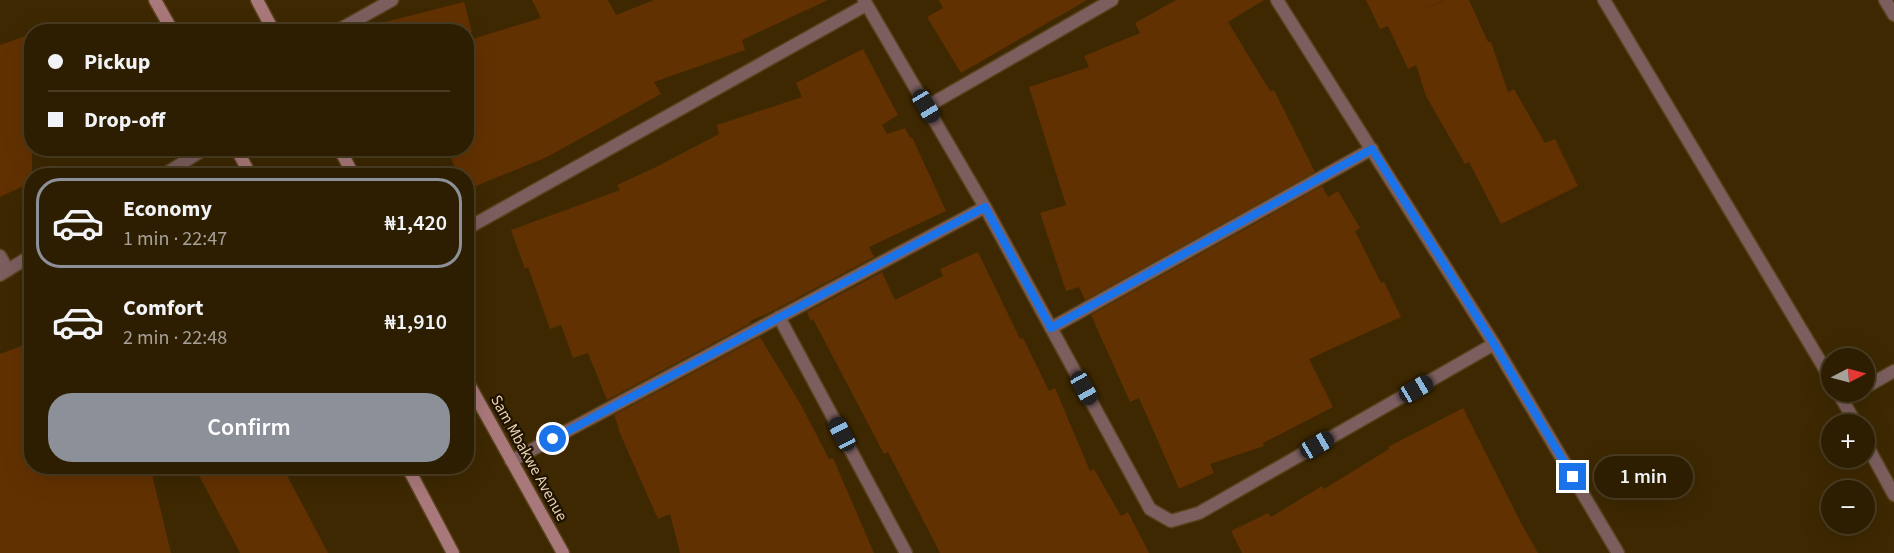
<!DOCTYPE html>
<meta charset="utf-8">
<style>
body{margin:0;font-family:"Source Sans 3",sans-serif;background:#36270b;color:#f1f3f6;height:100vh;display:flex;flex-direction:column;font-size:22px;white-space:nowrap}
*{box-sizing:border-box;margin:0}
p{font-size:20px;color:#a7a299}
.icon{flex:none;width:33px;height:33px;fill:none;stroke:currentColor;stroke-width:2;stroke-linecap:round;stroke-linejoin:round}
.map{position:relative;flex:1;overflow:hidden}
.side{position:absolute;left:24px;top:168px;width:450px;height:306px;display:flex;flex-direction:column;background:#2e1e01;border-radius:24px;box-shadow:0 6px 24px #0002,0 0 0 2px #493c23}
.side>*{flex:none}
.guide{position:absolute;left:24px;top:24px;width:450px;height:132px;border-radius:24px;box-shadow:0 6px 24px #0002,0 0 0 2px #493c23;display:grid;align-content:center;height:132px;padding:0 24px;background:#2e1e01}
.needle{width:39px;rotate:84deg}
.fabs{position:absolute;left:1821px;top:348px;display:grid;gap:12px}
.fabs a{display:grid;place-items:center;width:54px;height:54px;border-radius:50%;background:#2e1e01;box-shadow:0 6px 24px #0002,0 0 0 2px #493c23;font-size:30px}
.end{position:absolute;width:27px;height:27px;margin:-14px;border:8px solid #1a73e8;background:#fff;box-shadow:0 0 0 3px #fff}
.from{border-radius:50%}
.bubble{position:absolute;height:42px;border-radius:21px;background:#2e1e01;box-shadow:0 6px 24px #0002,0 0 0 2px #493c23;font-size:20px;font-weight:600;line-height:42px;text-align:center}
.car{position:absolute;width:18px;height:36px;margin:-18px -9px;border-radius:8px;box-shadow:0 0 4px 2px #0007;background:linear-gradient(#222 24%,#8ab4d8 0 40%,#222 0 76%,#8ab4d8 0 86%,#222 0)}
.guide b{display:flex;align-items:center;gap:21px;height:57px;font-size:22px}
.guide b+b{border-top:2px solid #493c23}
.guide i{width:15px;height:15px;background:#f1f3f6}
ul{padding:10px 0 0;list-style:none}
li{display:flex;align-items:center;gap:18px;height:90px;margin:0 12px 9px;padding:0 12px;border:3px solid transparent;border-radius:24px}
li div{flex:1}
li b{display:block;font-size:22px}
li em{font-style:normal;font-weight:600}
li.on{border-color:#8c9099}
li>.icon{width:54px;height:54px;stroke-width:1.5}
.primary-button{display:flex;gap:12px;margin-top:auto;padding:12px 24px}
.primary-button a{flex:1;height:69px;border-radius:24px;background:#8c9099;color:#fff;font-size:24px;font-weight:600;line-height:69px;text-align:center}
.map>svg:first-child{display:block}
.building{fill:#623101}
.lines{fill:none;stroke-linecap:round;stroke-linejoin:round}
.minor-casing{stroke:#58431d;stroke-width:15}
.secondary-casing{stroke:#58431d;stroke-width:15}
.minor{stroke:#7c5e5e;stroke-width:12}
.secondary{stroke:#a9787a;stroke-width:12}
.route{stroke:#1a73e8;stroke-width:8}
.labels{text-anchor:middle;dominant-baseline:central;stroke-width:4.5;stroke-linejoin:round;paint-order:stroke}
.street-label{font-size:16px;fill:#e6d0af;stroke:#1f1200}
</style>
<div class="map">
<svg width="1894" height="553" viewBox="0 0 1894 553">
<rect width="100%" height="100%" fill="#3d2801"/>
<!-- building -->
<g class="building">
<polygon points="532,0 608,0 616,15 654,0 828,0 742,40 745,50 654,82 661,94 547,157 466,190 466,176 458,176 447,148 466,148 466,41 541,18"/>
<polygon points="939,0 1087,0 961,73 927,17 943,8"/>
<polygon points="1176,0 1264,0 1228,22 1270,91 1274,90 1315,172 1085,300 1079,287 1066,291 1040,213 1066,205 1029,87 1089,67 1084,56 1140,33 1135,23"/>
<polygon points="1366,0 1443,0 1414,14 1444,0 1469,0 1488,42 1491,42 1508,92 1514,89 1545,143 1555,139 1578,186 1501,224 1469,162 1465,164 1426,96 1416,65 1408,69 1388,26 1380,29"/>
<polygon points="464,2 472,32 386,32 385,22"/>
<polygon points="32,34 32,182 0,197 0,45"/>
<polygon points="863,49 898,115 882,125 887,134 905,128 910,138 912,137 946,211 869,247 874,257 767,314 750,321 751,323 607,400 588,353 573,358 561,325 550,329 528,267 525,269 511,230 620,190 617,185 656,167 719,134 717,125 802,97 796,83"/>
<polygon points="1322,186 1328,197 1338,191 1360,228 1355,231 1381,283 1384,282 1401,317 1309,359 1333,407 1263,443 1264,446 1210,464 1214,473 1179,489 1139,398 1130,402 1091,315"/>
<polygon points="978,252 1020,339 1023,338 1049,391 1055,388 1090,471 1094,469 1121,516 1128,512 1149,553 940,553 888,452 884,454 813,319 811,321 807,312 882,272 895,300 943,276 940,269"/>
<polygon points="760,337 801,405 829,459 833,458 874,553 680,553 670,514 658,519 618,429 619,429 614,415"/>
<polygon points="32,342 32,466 150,466 171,553 0,553 0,354"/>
<polygon points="1463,408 1520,521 1538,553 1242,553 1231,531 1268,513 1271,517 1322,486 1324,489 1389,449 1388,447"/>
<polygon points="194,466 282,466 328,553 240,553"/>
</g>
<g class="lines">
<defs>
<g id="minor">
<polyline points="864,0 985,207 1150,509 1171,521 1199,513 1494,344"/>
<polyline points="1277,0 1494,344 1618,553"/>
<polyline points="1604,0 1832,381"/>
<polyline points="1885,0 1894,15"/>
<polyline points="335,32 392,0"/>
<polyline points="926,107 1112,0"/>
<polyline points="162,176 206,148"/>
<polyline points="466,229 866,5"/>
<polyline points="0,256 8,270"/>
<polyline points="0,275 32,255"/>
<polyline points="779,317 906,553"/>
<polyline points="1051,328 1372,149"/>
<polyline points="1864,388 1894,371"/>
<polyline points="1838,392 1856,424"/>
<polyline points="1843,400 1858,392"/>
<polyline points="1864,440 1894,495"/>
<polyline points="511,461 985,207"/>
</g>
<g id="secondary">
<polyline points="155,0 173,32"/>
<polyline points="257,0 274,32"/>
<polyline points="236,148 251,176"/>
<polyline points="339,148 354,176"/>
<polyline points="466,379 563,553"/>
<polyline points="407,466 453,553"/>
</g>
</defs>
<!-- minor casing -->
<use href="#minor" class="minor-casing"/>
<!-- secondary casing -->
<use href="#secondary" class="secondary-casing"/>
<!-- minor -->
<use href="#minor" class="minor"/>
<!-- secondary -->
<use href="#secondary" class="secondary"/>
</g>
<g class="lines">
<!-- route -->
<polyline class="route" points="553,439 985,207 1051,328 1372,149 1494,344 1573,477"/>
</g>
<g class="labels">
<!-- street labels -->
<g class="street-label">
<text transform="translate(529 458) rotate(61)">Sam Mbakwe Avenue</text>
</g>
</g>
</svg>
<div class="fabs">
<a><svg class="needle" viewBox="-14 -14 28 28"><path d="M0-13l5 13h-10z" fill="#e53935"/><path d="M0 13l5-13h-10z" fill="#a7a299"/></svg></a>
<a>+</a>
<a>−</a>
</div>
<i class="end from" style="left:553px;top:439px"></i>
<i class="end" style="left:1573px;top:477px"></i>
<div class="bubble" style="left:1594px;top:456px;width:99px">1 min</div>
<i class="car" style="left:926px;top:106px;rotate:149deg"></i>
<i class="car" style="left:1084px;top:388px;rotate:151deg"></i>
<i class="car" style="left:1416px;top:389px;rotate:60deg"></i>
<i class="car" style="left:842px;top:434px;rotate:332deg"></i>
<i class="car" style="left:1317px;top:445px;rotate:60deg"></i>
<div class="guide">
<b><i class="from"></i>Pickup</b>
<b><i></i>Drop-off</b>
</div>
<section class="side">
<ul>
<li class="on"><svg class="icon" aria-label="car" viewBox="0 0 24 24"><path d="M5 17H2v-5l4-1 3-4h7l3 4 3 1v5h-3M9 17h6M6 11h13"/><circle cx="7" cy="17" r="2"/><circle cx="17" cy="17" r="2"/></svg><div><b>Economy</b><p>1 min · 22:47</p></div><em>₦1,420</em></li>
<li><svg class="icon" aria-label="car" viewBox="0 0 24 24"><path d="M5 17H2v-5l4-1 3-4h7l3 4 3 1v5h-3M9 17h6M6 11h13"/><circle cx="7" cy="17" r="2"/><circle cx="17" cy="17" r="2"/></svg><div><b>Comfort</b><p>2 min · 22:48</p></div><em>₦1,910</em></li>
</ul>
<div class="primary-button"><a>Confirm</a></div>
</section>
</div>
